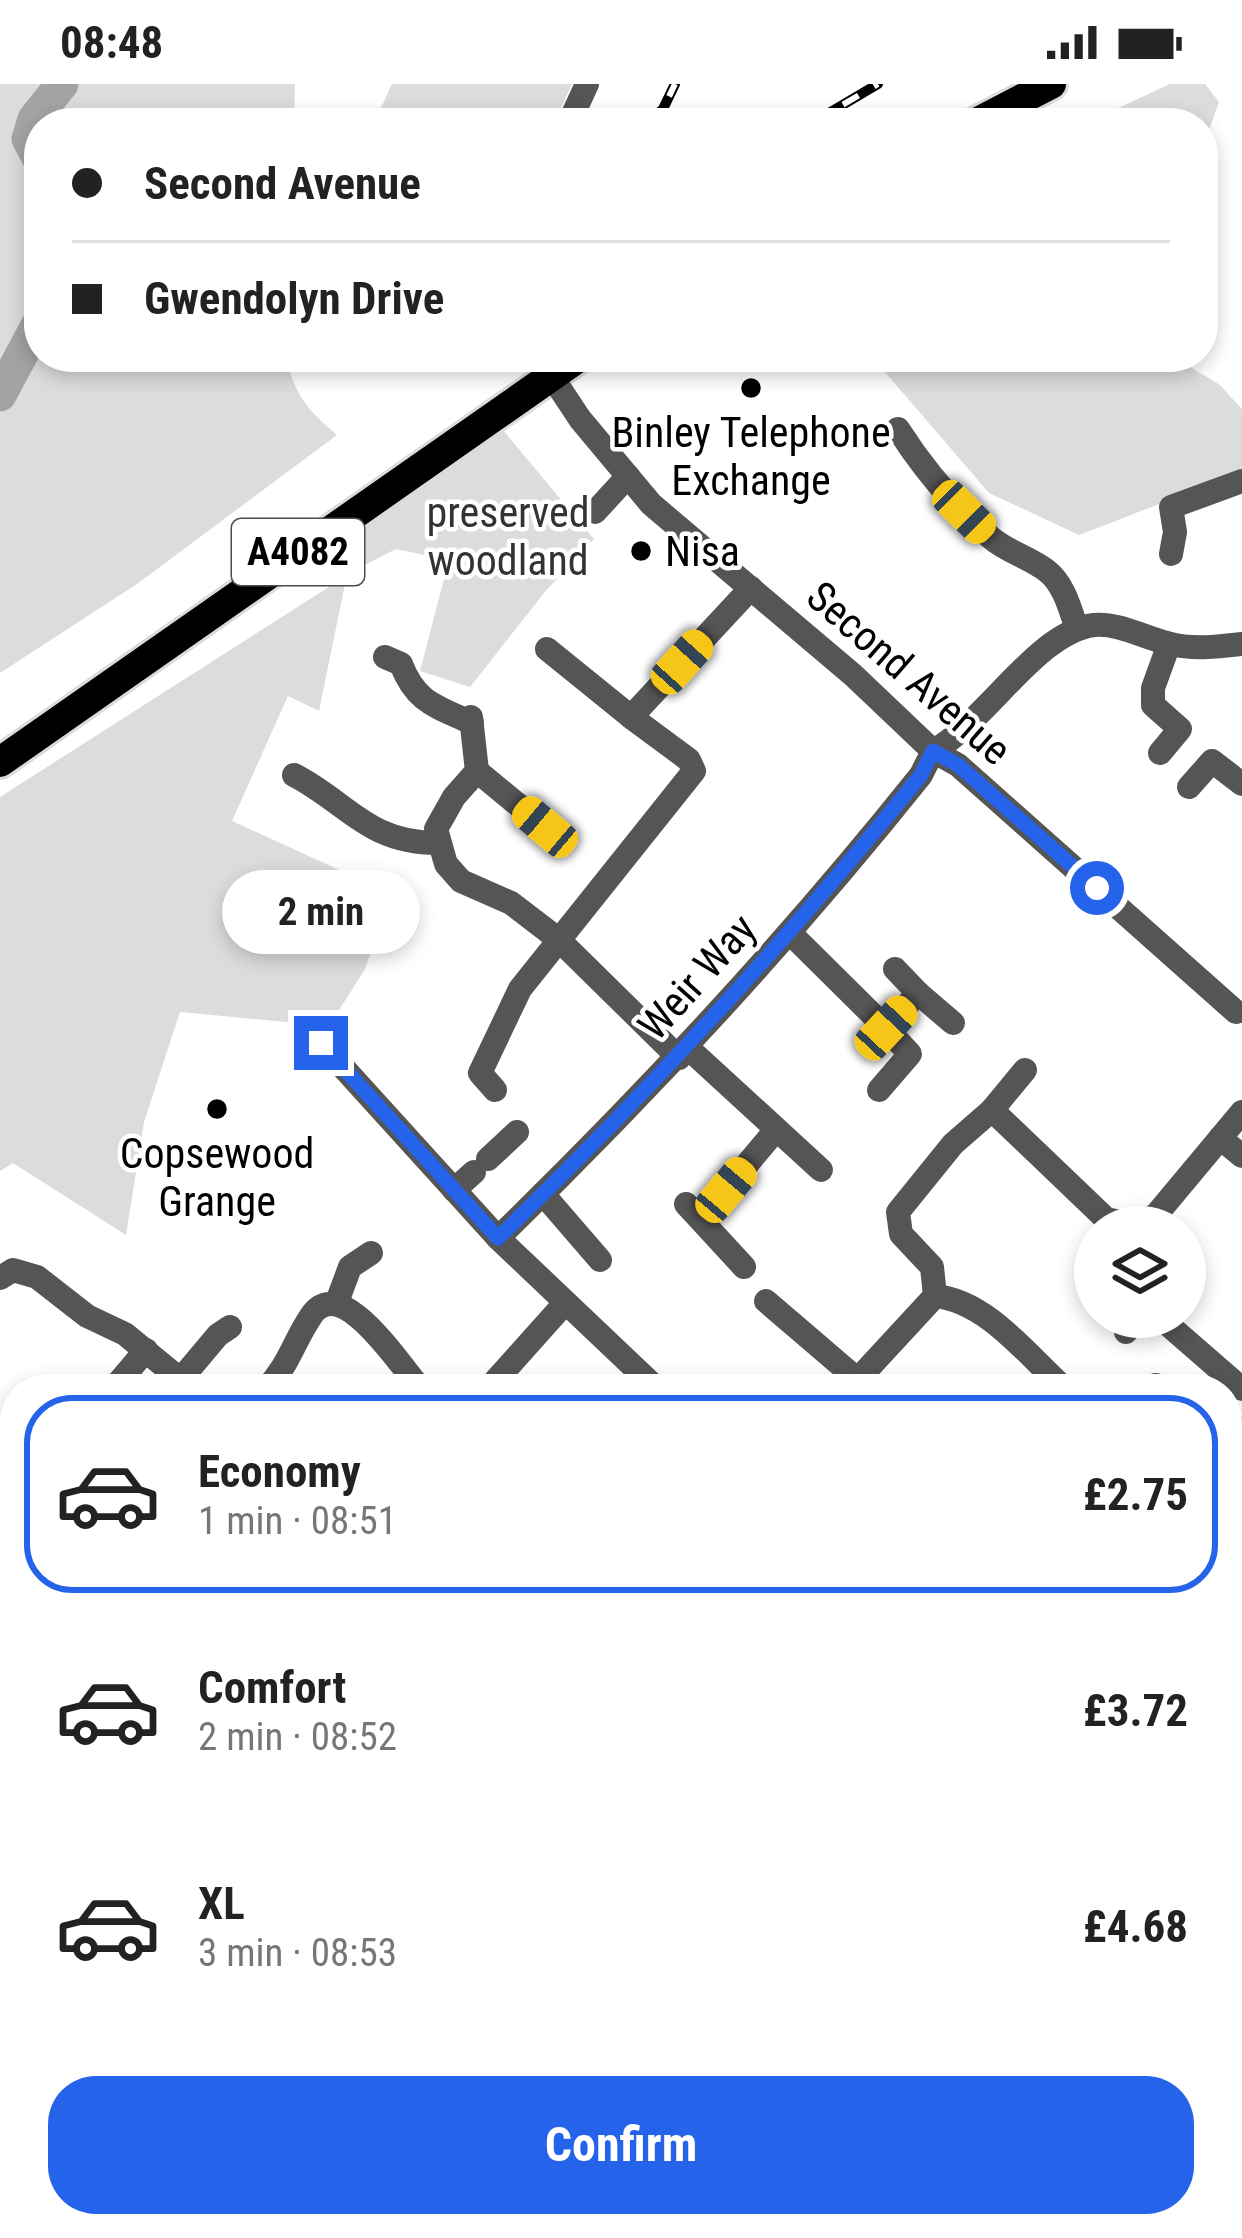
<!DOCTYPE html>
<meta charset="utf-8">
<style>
body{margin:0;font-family:"Roboto Condensed",sans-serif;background:#f6f6f6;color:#222;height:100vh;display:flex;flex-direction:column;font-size:45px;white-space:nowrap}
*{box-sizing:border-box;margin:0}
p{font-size:39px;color:#767676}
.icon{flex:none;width:66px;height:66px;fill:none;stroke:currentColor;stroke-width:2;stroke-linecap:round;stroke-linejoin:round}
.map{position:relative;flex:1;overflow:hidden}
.sheet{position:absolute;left:0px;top:1290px;width:1242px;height:864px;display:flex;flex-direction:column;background:#fff;border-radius:48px 48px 0 0;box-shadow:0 6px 18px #0003}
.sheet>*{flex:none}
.top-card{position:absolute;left:24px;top:24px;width:1194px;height:264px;border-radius:48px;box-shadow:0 6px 18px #0003;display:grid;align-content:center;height:264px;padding:0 48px;background:#fff}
.buttons{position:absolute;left:1074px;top:1122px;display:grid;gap:24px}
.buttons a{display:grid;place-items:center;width:132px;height:132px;border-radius:50%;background:#fff;box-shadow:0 6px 18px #0003;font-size:60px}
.end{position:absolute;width:54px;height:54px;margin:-27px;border:15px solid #2563eb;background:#fff;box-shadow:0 0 0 6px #fff}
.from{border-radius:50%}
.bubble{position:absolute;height:84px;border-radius:42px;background:#fff;box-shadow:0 6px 18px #0003;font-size:39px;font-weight:700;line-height:84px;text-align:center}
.car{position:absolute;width:36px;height:72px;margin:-36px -18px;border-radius:15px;box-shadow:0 0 9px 3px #0007;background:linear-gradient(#f5c518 24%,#345 0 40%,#f5c518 0 76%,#345 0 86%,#f5c518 0)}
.top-card b{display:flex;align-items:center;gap:42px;height:114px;font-size:45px}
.top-card b+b{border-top:3px solid #e0e0e0}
.top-card i{width:30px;height:30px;background:#222}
ul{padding:21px 0 0;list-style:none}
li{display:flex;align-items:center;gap:36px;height:198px;margin:0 24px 18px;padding:0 24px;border:6px solid transparent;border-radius:48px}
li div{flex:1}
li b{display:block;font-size:45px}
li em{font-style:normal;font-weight:700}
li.active{border-color:#2563eb}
li>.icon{width:108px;height:108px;stroke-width:1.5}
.action{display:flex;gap:24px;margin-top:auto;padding:24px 48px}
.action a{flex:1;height:138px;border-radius:48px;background:#2563eb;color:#fff;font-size:48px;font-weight:700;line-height:138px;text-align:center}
.status{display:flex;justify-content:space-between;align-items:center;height:84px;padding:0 60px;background:#fff;direction:ltr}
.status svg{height:33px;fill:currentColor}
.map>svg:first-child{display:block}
.green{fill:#dcdcdc}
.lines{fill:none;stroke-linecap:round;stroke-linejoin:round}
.river{stroke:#a3a3a3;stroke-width:33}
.major-casing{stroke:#dbdbdb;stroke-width:36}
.minor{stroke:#555;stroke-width:24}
.major{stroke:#000;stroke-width:30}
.rail-casing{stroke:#000;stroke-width:10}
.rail{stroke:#fff;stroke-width:6;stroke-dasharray:18;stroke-linecap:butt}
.route{stroke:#2563eb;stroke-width:15}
.poi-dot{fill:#000;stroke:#fff;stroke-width:4.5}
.labels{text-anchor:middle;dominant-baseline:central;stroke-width:9;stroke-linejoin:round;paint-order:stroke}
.shield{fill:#fff;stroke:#4c4c4c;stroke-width:3}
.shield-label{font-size:39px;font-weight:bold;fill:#000}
.poi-label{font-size:42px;fill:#000;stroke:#fff}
.park-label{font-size:42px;fill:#333;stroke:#fff}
.street-label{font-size:42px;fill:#000;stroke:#fff}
</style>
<div class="status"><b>08:48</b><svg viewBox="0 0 49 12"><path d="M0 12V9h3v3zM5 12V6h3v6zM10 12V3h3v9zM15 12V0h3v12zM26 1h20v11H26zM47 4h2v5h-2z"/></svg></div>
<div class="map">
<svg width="1242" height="2154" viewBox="0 0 1242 2154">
<rect width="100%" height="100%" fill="#fff"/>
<!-- green -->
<g class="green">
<path d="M0 0H295L294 39H39V273H286C295 312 307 325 337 351L137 500 0 589Z"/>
<polygon points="392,0 572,0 554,39 374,39"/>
<polygon points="1170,0 1205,0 1219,18 1203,63 1203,39 1086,39"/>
<polygon points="872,273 1184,273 1192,284 1220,301 1242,325 1242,388 1079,451 989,409"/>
<polygon points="502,345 594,455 544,509 470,603 420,587 449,476 396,465 347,490 319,627 288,612 232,737 392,810 365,885 329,942 180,928 144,1038 126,1151 13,1079 0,1087 0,713 343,494 323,503 332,457"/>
<polygon points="15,1385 15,1501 0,1479 0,1396"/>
</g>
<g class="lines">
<!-- river -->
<g class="river">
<polyline points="39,75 28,55 34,35 62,0"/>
<polyline points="0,311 39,238"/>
</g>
<defs>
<g id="major">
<polyline points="976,39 1051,0"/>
<polyline points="0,678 579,273"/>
<polyline points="0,1510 15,1533"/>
<polyline points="0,1567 15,1591"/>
<polyline points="382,2139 390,2154"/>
</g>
</defs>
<!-- major casing -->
<use href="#major" class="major-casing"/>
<!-- minor -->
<g class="minor">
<polyline points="569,39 587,0"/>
<polyline points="539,273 580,335 651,420 853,591 933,667 958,681 1236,928"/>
<path d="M898 345C924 386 953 420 990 453 1007 468 1029 473 1047 487 1064 500 1070 525 1077 545"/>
<polyline points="595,428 628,392"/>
<polyline points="1171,470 1175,448 1171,423 1242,397"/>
<polyline points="547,565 631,633"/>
<path d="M385 573 401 580C416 619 436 622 472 639"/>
<polyline points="471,633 477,687 454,713 436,745 446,780 461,797 511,819 558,855 679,974"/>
<path d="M933 667C987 637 1037 548 1094 541 1119 539 1143 553 1167 559 1192 566 1217 563 1242 560"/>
<polyline points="1160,669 1180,645 1153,621 1153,604 1169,560"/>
<polyline points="477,687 545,743"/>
<path d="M294 691C348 719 368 759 437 759"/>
<polyline points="1189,703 1212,677 1242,700"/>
<polyline points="790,849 886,944"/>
<polyline points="895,885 918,909"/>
<polyline points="321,959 498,1154 657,1305"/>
<polyline points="688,964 821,1086"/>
<polyline points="495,1006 480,989 520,905 694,687 689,676 631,633 751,504"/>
<polyline points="879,1006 910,970 886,944 918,909 953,939"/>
<polyline points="992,1026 1025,986"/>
<polyline points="1220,1054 1242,1072"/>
<polyline points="488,1075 517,1048"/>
<polyline points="454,1106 474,1088"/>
<polyline points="543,1110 600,1176"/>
<polyline points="686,1120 744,1183"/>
<polyline points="701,1135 775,1047"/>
<path d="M498 1154C649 1007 790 855 921 691L933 667"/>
<polyline points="0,1194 13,1186 37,1193 87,1232 125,1250 192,1305"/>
<polyline points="935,1212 932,1183 901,1150 898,1128 953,1060 992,1026 1106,1135 1134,1141 1156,1131 1242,1028"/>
<polyline points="766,1217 857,1295"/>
<polyline points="337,1218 350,1183 371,1169"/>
<polyline points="1152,1233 1165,1238 1242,1305"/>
<polyline points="1126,1248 1137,1233"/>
<polyline points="181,1295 218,1251 230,1243"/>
<polyline points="113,1305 146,1266"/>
<path d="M266 1305C290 1279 293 1259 311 1232 341 1187 400 1282 421 1305"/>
<polyline points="488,1305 565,1219"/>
<path d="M849 1305 935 1212C987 1217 1027 1271 1065 1305"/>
<polyline points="1153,1305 1156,1301"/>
<polyline points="1227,1353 1242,1345"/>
<polyline points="0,1376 15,1363"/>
<polyline points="1227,1473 1242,1487"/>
<polyline points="1227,1577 1242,1555"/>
<polyline points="0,1637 15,1659"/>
<polyline points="1227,1658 1242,1674"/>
<polyline points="0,1770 15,1760"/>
<polyline points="1227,1788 1242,1782"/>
<polyline points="0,1794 9,1809"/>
<polyline points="0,1853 15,1842"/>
<polyline points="1227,1927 1242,1950"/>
<polyline points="0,2010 15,1999"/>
<polyline points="0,2071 15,2090"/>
<polyline points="51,2139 61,2154"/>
<polyline points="323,2139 330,2154"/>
<polyline points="504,2139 514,2154"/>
<polyline points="870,2139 879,2154"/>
<polyline points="1139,2139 1146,2154"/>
<polyline points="0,2148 15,2135"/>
<polyline points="166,2154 171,2151"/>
<polyline points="587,2154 598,2139"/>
<polyline points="735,2154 746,2139"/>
</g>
<!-- major -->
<use href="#major" class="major"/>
<defs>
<g id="rail">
<polyline points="646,39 663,25 675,0"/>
<polyline points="812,39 878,0"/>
</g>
</defs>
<!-- rail casing -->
<use href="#rail" class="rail-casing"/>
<!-- rail -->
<use href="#rail" class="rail"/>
</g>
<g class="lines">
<!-- route -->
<path class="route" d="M321 959 498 1154C649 1008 789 854 921 691L933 667 958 681 1097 804"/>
</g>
<!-- markers -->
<g class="poi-dot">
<circle cx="751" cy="304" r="12"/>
<circle cx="641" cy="467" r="12"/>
<circle cx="217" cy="1025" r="12"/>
</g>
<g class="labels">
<!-- shield labels -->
<rect class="shield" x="232" y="435" width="132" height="66" rx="9"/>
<g class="shield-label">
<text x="298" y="468">A4082</text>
</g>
<!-- poi labels -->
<g class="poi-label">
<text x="751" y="348">Binley Telephone<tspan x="751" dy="48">Exchange</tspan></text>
<text x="665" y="467" text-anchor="start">Nisa</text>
<text x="217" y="1069">Copsewood<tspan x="217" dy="48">Grange</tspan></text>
</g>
<!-- park labels -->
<g class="park-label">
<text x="508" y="428">preserved<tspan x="508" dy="48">woodland</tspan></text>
</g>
<!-- street labels -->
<g class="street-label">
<text transform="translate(909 589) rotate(41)">Second Avenue</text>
<text transform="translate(697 893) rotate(-48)">Weir Way</text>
</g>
</g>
</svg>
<div class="buttons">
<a><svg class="icon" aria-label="layers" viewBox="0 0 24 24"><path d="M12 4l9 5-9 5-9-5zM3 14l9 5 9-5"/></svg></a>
</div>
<i class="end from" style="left:1097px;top:804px"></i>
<i class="end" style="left:321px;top:959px"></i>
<div class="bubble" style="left:222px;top:786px;width:198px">2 min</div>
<i class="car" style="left:964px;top:428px;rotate:135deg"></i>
<i class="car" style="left:682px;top:578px;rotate:42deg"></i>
<i class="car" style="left:545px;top:743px;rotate:310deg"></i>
<i class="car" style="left:886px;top:944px;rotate:43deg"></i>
<i class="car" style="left:726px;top:1106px;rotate:40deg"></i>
<div class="top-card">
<b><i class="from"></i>Second Avenue</b>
<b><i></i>Gwendolyn Drive</b>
</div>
<section class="sheet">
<ul>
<li class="active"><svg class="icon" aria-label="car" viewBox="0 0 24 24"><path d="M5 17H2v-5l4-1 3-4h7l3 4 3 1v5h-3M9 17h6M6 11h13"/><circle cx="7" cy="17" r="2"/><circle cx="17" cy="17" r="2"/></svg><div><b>Economy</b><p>1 min · 08:51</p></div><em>£2.75</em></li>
<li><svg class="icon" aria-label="car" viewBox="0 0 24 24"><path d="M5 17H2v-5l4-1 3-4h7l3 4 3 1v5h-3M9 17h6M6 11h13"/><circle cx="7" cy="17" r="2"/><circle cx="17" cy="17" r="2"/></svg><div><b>Comfort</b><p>2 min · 08:52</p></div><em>£3.72</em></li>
<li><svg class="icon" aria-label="car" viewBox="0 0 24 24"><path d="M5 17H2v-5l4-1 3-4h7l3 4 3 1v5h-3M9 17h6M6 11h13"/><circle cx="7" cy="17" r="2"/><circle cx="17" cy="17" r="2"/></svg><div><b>XL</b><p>3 min · 08:53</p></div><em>£4.68</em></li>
</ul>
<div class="action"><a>Confirm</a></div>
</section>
</div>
